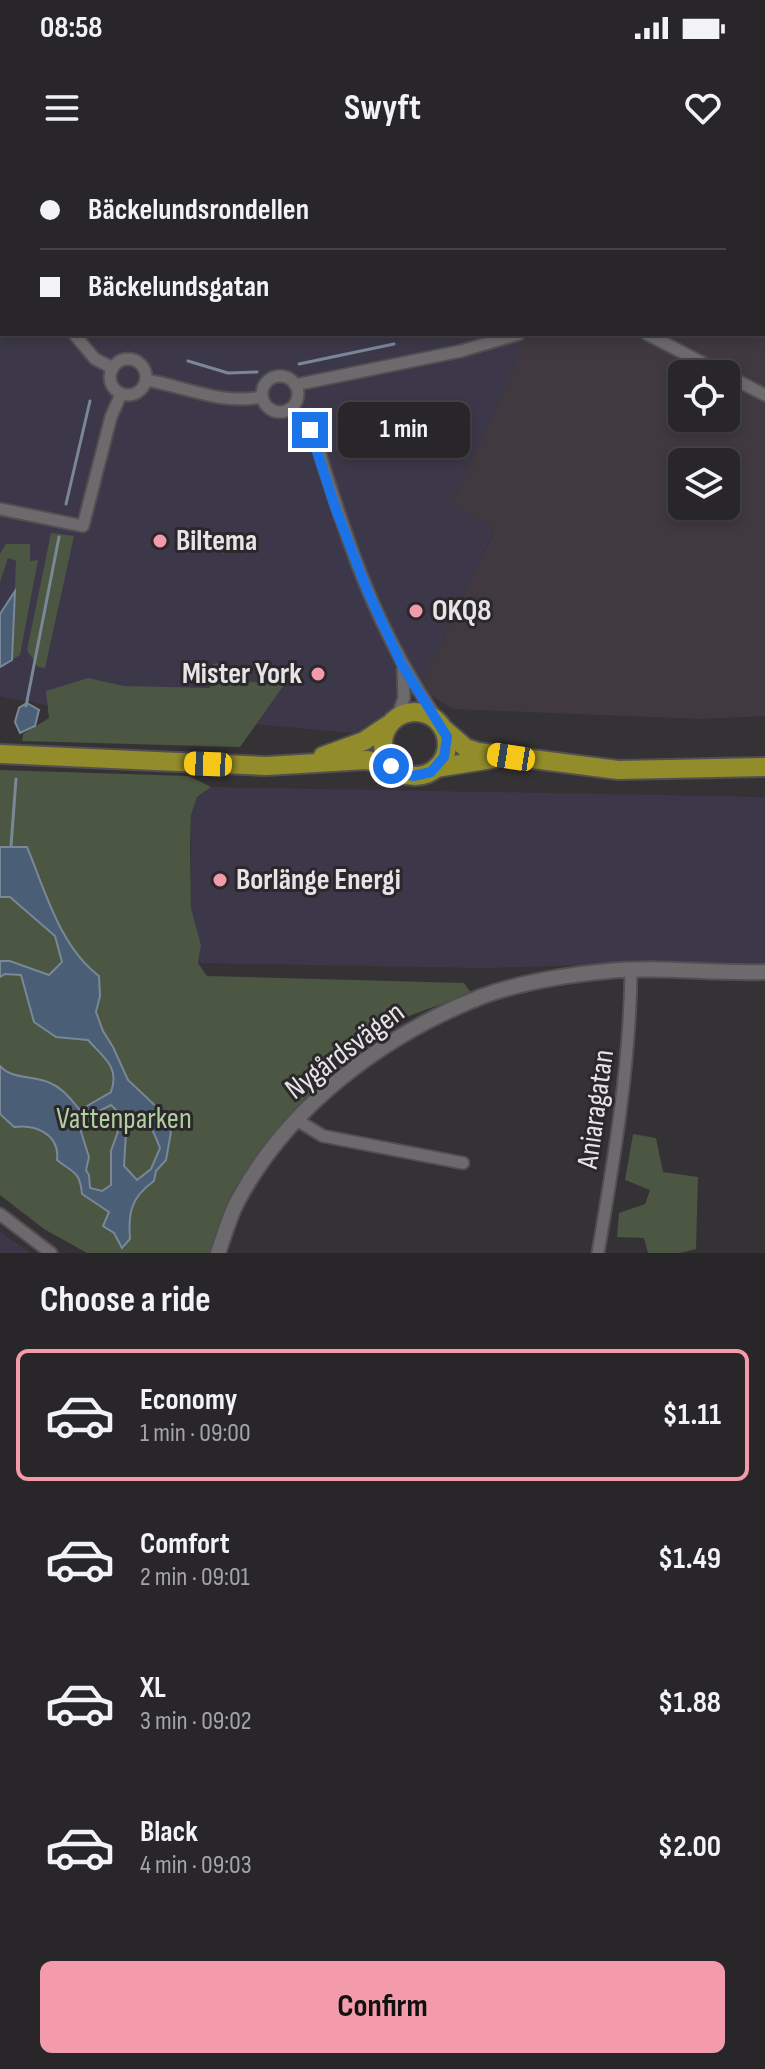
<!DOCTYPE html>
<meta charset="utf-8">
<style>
body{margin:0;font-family:"Sofia Sans Condensed",sans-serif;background:#302e30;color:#f1f3f6;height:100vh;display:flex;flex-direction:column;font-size:30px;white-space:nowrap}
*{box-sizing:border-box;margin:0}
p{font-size:26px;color:#a5a5a8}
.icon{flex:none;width:44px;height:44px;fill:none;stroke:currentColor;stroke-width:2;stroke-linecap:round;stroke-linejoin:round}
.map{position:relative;height:1093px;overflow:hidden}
.drawer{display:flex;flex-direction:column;background:#282628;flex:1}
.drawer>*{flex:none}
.top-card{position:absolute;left:0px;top:0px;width:766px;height:176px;box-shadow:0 4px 12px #0003,0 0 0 2px #444345;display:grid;align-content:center;height:176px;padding:0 40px;background:#282628}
.controls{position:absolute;left:668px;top:200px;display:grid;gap:16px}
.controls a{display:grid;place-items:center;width:72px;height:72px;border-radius:12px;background:#282628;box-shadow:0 4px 12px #0003,0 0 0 2px #444345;font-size:40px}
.end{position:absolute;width:36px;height:36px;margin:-18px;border:10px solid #1a73e8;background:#fff;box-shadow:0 0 0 4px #fff}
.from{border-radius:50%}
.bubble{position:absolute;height:56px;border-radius:12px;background:#282628;box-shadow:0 4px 12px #0003,0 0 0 2px #444345;font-size:26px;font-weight:700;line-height:56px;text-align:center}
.car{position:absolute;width:24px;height:48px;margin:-24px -12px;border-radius:10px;box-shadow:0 0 6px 2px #0007;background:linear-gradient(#f5c518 24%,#345 0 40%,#f5c518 0 76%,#345 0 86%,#f5c518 0)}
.top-card b{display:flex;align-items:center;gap:28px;height:76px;font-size:30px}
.top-card b+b{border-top:2px solid #444345}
.top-card i{width:20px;height:20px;background:#f1f3f6}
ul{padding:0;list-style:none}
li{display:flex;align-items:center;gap:24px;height:132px;margin:0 16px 12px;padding:0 24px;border:4px solid transparent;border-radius:12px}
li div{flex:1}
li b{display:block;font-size:30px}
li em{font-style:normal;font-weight:700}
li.current{border-color:#f39aab}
li>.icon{width:72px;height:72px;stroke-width:1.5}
h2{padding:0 40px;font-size:36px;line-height:96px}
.button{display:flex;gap:16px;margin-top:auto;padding:16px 40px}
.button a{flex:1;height:92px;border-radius:12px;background:#f39aab;color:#111;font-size:32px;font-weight:700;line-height:92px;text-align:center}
.status{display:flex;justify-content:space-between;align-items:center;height:56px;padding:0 40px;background:#282628;direction:ltr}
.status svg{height:22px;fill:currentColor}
header{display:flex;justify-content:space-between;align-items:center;height:104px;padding:0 40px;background:#282628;font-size:36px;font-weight:700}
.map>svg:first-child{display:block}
.commercial{fill:#3c3849}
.built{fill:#413940;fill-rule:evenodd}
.green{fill:#4b5643}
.water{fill:#4a5f75;stroke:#798797;stroke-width:2;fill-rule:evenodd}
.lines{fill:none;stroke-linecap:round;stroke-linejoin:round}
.stream{stroke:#798797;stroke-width:3}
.minor-casing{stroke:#514f51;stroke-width:15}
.tertiary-casing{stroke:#514f51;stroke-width:18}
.trunk-casing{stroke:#514f51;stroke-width:22}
.minor{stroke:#6d6a6d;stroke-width:11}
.tertiary{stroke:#6d6a6d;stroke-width:14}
.trunk{stroke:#928c2a;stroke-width:18}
.route{stroke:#1a73e8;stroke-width:10}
.poi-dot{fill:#f39aab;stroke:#2b282b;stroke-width:3}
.labels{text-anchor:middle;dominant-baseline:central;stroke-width:6;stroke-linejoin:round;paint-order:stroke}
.poi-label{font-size:30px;font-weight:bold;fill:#e6e4e6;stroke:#2b282b;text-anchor:start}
.street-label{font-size:30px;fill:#e6e4e6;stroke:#2b282b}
.park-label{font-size:30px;fill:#b1cf9e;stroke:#2b282b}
</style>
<div class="status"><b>08:58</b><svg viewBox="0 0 49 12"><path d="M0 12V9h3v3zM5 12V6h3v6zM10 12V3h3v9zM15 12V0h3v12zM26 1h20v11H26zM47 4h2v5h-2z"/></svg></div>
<header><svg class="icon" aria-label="menu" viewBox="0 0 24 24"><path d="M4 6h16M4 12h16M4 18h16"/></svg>Swyft<svg class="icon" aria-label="heart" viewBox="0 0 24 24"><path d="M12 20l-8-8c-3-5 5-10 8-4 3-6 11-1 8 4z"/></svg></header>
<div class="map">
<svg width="765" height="1093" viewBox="0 0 765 1093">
<rect width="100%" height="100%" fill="#353235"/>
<!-- commercial -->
<g class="commercial">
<polygon points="0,0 498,0 498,2 2,2 2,174 507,174 520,194 452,343 495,369 421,524 422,530 354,573 45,545 0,536"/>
<polygon points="211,627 765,637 765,806 621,804 486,808 198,803 201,785 191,748 191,655 197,637"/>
<polygon points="0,1071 7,1077 31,1093 0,1093"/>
</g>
<!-- built -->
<path class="built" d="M498 0H765V556L701 559 453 549 422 530 421 524 495 370 452 343 520 194 507 174H764V2ZM682 214H726V258H682ZM682 302H726V346H682Z"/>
<!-- green -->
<g class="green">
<polygon points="51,373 74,376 45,508 38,507 27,490"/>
<polygon points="6,384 30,384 30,401 38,400 20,495 12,500 16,401 8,398 0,422 0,394"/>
<polygon points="225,501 234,520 284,525 240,587 22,581 23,574 49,558 46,531 88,518 124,526 210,528 211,505"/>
<polygon points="0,610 189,616 211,627 197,637 191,655 190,685 191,748 201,785 198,803 207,816 464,823 471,833 409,856 383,870 290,956 264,991 235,1039 209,1093 87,1093 44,1069 0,1035"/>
<polygon points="633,974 656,978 663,1012 698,1017 696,1089 680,1093 648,1093 644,1078 617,1077 619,1053 645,1044 650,1030 625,1020"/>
</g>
<!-- water -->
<g class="water">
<polygon points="15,431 12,500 0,507 0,454"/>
<polygon points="27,543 39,550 35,566 20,573 15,562 19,548"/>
<path d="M0 687H27C45 730 60 787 99 816L100 836 96 852 103 871 113 887 128 920 162 952 171 972 166 1000 156 1011 154 1021C131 1037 128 1053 130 1079L122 1088 114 1073 103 1066 109 1052 82 1034C80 1011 73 1013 57 1000 60 974 35 964 14 967L0 954V906C12 920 34 915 50 923 63 928 71 940 80 950L111 932C120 907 104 898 88 880L56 877 34 862 21 815 5 814 0 817V801H10L49 815 62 802 55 776 10 737H0ZM111 945 123 957 111 991V1025L102 1031 90 1028 89 1015 86 1010 89 997 78 962ZM132 952C149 957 154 973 160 988L151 1009 137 1020 124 1006 127 956Z"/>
</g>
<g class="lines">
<!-- stream -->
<g class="stream">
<polyline points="188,201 228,213 257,212"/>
<polyline points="299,204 394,184"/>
<polyline points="66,344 90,241"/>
<polyline points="26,546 59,377"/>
<polyline points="11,686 16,619"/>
</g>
<defs>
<g id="minor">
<polyline points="493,0 493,2"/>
<polyline points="0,79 2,79"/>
<polyline points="74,174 95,199 113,208"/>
<polyline points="647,174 724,214"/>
<circle cx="128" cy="217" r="18"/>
<polyline points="726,215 765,235"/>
<circle cx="280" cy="234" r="18"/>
<path d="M146 220C187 227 220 245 262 237"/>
<polyline points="295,225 461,191 519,174"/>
<path d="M290 249 310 270 315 278C347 382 377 473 440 563"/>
<polyline points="0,349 83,366 111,257 121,234"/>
<polyline points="398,555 404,538 403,509"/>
<polyline points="295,959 323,976 463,1003"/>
<polyline points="0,1054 51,1093"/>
<path d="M598 1093C614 999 630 906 631 810"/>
</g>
<path id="tertiary" d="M218 1093C224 1076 229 1058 237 1042 288 946 383 875 483 836 522 822 566 815 608 811 660 806 713 814 765 812"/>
<g id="trunk">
<circle cx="415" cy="584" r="32"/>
<polyline points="445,570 466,588 478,592 618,610 765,607"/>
<polyline points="0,594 266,606 367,600 391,606"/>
<polyline points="323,596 364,581 388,565"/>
<polyline points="436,608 492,599"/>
</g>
</defs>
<!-- minor casing -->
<use href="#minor" class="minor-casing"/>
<!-- tertiary casing -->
<use href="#tertiary" class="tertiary-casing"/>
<!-- trunk casing -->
<use href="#trunk" class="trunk-casing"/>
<!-- minor -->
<use href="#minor" class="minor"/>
<!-- tertiary -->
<use href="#tertiary" class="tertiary"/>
<!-- trunk -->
<use href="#trunk" class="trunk"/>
</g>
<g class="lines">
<!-- route -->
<polyline class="route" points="310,270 335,347 367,430 402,505 447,577 444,597 431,612 413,616 401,613 391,606"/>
</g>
<!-- markers -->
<g class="poi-dot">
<circle cx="160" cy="381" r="8"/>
<circle cx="416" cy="451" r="8"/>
<circle cx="318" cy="514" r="8"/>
<circle cx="220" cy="720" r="8"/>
</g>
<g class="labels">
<!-- poi labels -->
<g class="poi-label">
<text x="176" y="381">Biltema</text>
<text x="432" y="451">OKQ8</text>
<text x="302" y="514" text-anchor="end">Mister York</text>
<text x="236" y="720">Borlänge Energi</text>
</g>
<!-- street labels -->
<g class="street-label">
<text transform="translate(345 891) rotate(-37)">Nygårdsvägen</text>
<text transform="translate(596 949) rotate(-82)">Aniaragatan</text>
</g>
<!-- park labels -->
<g class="park-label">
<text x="124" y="959">Vattenparken</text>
</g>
</g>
</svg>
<div class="controls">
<a><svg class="icon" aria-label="locate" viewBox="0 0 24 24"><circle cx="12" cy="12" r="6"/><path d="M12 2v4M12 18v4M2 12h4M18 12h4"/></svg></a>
<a><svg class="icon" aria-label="layers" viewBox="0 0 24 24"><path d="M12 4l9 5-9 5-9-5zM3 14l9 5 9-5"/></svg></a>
</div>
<i class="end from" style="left:391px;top:606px"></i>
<i class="end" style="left:310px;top:270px"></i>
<div class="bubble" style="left:338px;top:242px;width:132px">1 min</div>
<i class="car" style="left:511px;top:597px;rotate:279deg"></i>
<i class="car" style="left:208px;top:604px;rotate:272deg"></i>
<div class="top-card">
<b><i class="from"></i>Bäckelundsrondellen</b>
<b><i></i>Bäckelundsgatan</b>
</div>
</div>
<section class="drawer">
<h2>Choose a ride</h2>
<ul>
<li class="current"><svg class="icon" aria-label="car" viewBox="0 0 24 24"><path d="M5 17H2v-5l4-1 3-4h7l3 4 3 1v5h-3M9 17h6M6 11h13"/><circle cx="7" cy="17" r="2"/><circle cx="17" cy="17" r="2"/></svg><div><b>Economy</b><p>1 min · 09:00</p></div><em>$1.11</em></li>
<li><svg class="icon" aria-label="car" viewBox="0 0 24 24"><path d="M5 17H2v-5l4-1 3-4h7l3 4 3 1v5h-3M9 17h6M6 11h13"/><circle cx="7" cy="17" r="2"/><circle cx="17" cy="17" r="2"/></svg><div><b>Comfort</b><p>2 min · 09:01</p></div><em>$1.49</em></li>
<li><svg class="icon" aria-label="car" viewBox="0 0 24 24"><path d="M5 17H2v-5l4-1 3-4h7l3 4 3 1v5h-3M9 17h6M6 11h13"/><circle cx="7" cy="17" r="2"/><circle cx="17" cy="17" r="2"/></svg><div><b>XL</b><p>3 min · 09:02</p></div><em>$1.88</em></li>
<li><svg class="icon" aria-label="car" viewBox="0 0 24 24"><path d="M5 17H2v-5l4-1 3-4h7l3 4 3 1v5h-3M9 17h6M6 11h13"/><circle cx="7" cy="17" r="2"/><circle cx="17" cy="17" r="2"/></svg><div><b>Black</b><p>4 min · 09:03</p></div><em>$2.00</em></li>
</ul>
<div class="button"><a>Confirm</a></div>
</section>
